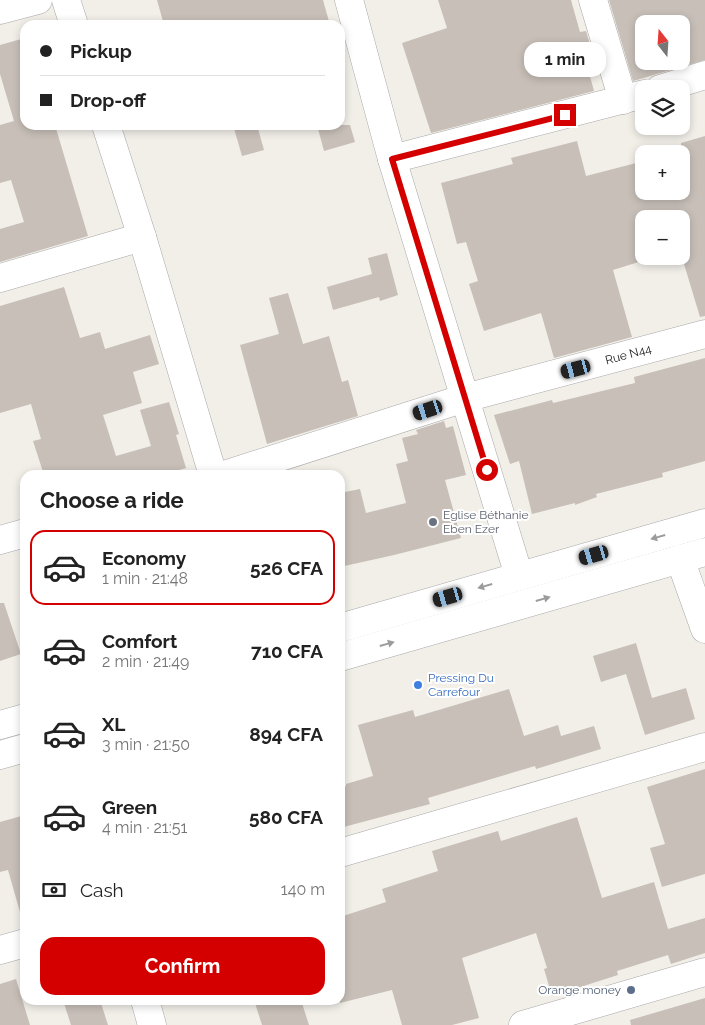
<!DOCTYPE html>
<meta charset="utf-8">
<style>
body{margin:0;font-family:Raleway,sans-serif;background:#f6f6f6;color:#222;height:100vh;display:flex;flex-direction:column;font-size:19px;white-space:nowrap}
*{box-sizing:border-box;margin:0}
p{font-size:16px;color:#767676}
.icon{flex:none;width:28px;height:28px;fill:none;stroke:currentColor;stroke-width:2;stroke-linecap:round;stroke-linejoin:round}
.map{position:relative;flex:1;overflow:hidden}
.details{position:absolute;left:20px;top:470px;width:325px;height:535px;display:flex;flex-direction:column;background:#fff;border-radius:15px;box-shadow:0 2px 8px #0003}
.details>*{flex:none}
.hud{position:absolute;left:20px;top:20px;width:325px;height:110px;border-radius:15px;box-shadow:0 2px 8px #0003;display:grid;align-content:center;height:110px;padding:0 20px;background:#fff}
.needle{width:32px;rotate:343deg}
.controls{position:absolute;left:635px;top:15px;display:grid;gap:10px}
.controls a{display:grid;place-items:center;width:55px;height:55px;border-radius:10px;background:#fff;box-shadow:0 2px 8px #0003;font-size:25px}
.end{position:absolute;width:22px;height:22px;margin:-11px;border:6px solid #d40000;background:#fff;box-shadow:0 0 0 2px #fff}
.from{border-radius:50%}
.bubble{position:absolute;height:35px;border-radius:15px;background:#fff;box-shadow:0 2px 8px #0003;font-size:16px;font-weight:700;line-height:35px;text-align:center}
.car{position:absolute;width:15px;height:30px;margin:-15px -8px;border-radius:6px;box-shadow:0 0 4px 1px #0007;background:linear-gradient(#222 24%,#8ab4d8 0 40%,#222 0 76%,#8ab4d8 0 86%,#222 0)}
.hud b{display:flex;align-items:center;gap:18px;height:48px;font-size:19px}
.hud b+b{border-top:1px solid #e0e0e0}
.hud i{width:12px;height:12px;background:#222}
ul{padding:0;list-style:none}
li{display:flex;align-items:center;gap:15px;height:75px;margin:0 10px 8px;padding:0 10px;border:2px solid transparent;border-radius:15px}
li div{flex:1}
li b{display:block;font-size:19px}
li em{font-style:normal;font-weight:700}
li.active{border-color:#d40000}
li>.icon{width:45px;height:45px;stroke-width:1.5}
h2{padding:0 20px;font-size:22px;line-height:60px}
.pay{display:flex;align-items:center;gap:12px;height:55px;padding:0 20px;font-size:19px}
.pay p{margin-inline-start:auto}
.action{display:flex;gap:10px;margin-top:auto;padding:10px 20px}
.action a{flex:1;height:58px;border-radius:15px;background:#d40000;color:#fff;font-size:20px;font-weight:700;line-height:58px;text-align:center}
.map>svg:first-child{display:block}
.building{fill:#c7bfb8;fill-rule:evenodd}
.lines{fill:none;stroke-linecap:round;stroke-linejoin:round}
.minor-casing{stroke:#a9a9a9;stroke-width:29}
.minor{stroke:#fff;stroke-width:28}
.oneway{fill:#9c9c9c}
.route{stroke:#d40000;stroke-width:6}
.worship-dot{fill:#6b7280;stroke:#fff;stroke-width:2}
.shop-dot{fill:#3f7fe0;stroke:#fff;stroke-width:2}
.service-dot{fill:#5c6f8a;stroke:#fff;stroke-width:2}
.labels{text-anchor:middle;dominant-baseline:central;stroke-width:4;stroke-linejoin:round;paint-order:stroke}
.street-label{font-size:12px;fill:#222;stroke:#fff}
.worship-label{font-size:12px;fill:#5b616d;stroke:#fff;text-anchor:start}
.shop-label{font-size:12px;fill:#366cbe;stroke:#fff;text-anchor:start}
.service-label{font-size:12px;fill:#4e5e75;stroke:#fff;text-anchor:end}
</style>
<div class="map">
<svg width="705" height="1025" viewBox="0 0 705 1025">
<rect width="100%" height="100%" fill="#f2efe9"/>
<!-- building -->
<g class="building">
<polygon points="157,0 323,0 330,25 164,25"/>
<polygon points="438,0 571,0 580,32 586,31 593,55 585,58 594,91 431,133 402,43 447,28"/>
<path d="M609 0H705V60L633 81ZM644 24H681V61H644Z"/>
<polygon points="25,38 25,125 55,125 88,236 0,262 0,229 24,222 11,180 0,183 0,125 14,121 0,74 0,45"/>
<polygon points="233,125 257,125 264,150 242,156"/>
<polygon points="317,125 350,125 355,142 324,151"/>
<polygon points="705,136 705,316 700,317 681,254 681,219 644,219 644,256 658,256 613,270 632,337 554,358 541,313 484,331 469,284 478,281 466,242 457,244 441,183 513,164 511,158 577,141 586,176 644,161 644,191 681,191 681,143"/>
<polygon points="387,253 398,295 380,301 379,297 333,310 327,287 372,274 368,258"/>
<polygon points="64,287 80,338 100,332 105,349 150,335 159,364 133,372 142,403 103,415 116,456 151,446 140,410 169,402 179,434 176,435 186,468 162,475 44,475 33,441 41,439 31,404 0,413 0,306"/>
<polygon points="288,293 303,344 329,336 342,382 348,380 358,416 267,444 240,345 279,334 269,298"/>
<polygon points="705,358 705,461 662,473 663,477 596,494 597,497 575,505 575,503 532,514 519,461 510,464 494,415 552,400 553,403 635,383 634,377"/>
<polygon points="444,421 446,428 453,426 466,475 445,480 461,538 394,555 340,567 340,493 360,489 366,513 406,503 396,464 408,461 402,438 418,434 416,430"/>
<polygon points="0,603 4,603 21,654 0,661"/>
<polygon points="636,643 652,698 686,688 695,719 645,735 626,674 601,682 593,656"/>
<polygon points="509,689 524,736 558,725 561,736 594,726 601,749 536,769 535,766 428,798 430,804 340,828 340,788 346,786 346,784 373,776 358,725 413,710 415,717"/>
<polygon points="705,769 705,874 662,887 650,848 665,844 647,787"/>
<polygon points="25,815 25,911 20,912 8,870 0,872 0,822"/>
<polygon points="577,817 602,898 654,882 668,929 705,918 705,953 671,964 668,955 617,971 618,975 552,996 544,969 547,968 536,933 462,958 479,1018 452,1025 402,1025 392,990 340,1003 340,917 386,902 382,889 438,871 432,851 498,831 501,841"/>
<polygon points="16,979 30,1025 0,1025 0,984"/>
<polygon points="705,998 705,1025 631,1025 630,1020"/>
<polygon points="63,1000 100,1000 108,1025 71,1025"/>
<polygon points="254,1000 301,1000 309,1025 262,1025"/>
</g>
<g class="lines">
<defs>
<g id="minor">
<polyline points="66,0 74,25"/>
<polyline points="349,0 392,159 519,576"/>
<polyline points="593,0 623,100"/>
<polyline points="0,10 38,0"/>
<polyline points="660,89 705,75"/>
<polyline points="106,125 142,237 213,475"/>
<polyline points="392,159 644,94"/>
<polyline points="0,278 142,237"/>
<path id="s1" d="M224 475 465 398 705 334"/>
<polyline points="0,540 25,533"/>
<polyline points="680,559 705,629"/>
<polyline points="340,628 705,523"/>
<polyline points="340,657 705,552"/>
<polyline points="0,725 25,718"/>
<polyline points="0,755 25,748"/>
<polyline points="340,853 705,747"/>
<polyline points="0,950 25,943"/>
<polyline points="145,1000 152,1025"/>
<polyline points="523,1025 705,972"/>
</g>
</defs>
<!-- minor casing -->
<use href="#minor" class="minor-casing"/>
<!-- minor -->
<use href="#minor" class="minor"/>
</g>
<!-- one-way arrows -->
<defs><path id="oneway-solid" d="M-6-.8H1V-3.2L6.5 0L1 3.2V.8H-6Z" transform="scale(1.25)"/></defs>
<g class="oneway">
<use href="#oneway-solid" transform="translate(658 537) rotate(164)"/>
<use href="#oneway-solid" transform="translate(485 586) rotate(164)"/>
<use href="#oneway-solid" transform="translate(543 599) rotate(-16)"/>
<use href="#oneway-solid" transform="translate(387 644) rotate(-16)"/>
</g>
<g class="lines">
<!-- route -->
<polyline class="route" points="487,470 392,159 565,115"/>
</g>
<!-- markers -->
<circle class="worship-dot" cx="433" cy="522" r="5"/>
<circle class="shop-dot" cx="418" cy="685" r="5"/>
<circle class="service-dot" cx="631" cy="990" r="5"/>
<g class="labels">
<!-- street labels -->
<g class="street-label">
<text stroke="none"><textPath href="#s1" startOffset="422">Rue N44</textPath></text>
</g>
<!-- worship labels -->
<g class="worship-label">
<text x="443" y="515">Eglise Béthanie<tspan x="443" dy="14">Eben Ezer</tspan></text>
</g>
<!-- shop labels -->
<g class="shop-label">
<text x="428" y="678">Pressing Du<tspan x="428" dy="14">Carrefour</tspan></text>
</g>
<!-- service labels -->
<g class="service-label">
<text x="621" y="990">Orange money</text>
</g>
</g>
</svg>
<div class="controls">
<a><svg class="needle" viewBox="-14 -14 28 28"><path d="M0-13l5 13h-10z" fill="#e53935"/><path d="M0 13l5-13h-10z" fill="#767676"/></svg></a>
<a><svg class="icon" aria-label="layers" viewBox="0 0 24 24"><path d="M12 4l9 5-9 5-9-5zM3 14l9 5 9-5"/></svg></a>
<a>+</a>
<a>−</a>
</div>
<i class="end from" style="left:487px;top:470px"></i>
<i class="end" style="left:565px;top:115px"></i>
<div class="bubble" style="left:524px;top:42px;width:82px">1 min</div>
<i class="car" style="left:576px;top:369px;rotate:255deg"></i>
<i class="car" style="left:428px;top:410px;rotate:252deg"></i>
<i class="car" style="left:594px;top:555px;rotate:254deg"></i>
<i class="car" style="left:448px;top:597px;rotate:254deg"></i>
<div class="hud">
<b><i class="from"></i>Pickup</b>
<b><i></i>Drop-off</b>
</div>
<section class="details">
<h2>Choose a ride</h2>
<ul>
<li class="active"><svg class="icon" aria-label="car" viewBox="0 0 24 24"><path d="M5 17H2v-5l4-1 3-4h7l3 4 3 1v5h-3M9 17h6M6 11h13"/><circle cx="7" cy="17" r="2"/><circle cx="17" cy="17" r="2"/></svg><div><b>Economy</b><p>1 min · 21:48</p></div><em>526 CFA</em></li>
<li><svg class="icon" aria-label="car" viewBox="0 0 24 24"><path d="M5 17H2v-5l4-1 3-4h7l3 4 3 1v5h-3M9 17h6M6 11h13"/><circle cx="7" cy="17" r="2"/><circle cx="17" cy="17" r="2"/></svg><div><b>Comfort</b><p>2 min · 21:49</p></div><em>710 CFA</em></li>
<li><svg class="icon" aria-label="car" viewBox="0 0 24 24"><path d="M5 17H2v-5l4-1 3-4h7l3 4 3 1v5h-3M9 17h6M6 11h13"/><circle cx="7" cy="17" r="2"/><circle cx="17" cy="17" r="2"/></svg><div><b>XL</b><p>3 min · 21:50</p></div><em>894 CFA</em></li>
<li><svg class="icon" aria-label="car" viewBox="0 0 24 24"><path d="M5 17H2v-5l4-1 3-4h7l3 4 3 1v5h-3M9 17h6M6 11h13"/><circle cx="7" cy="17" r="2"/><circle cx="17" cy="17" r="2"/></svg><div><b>Green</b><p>4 min · 21:51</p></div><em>580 CFA</em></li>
</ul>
<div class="pay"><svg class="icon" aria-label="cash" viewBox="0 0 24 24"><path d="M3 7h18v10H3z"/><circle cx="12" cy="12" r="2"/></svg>Cash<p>140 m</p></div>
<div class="action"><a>Confirm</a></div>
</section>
</div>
